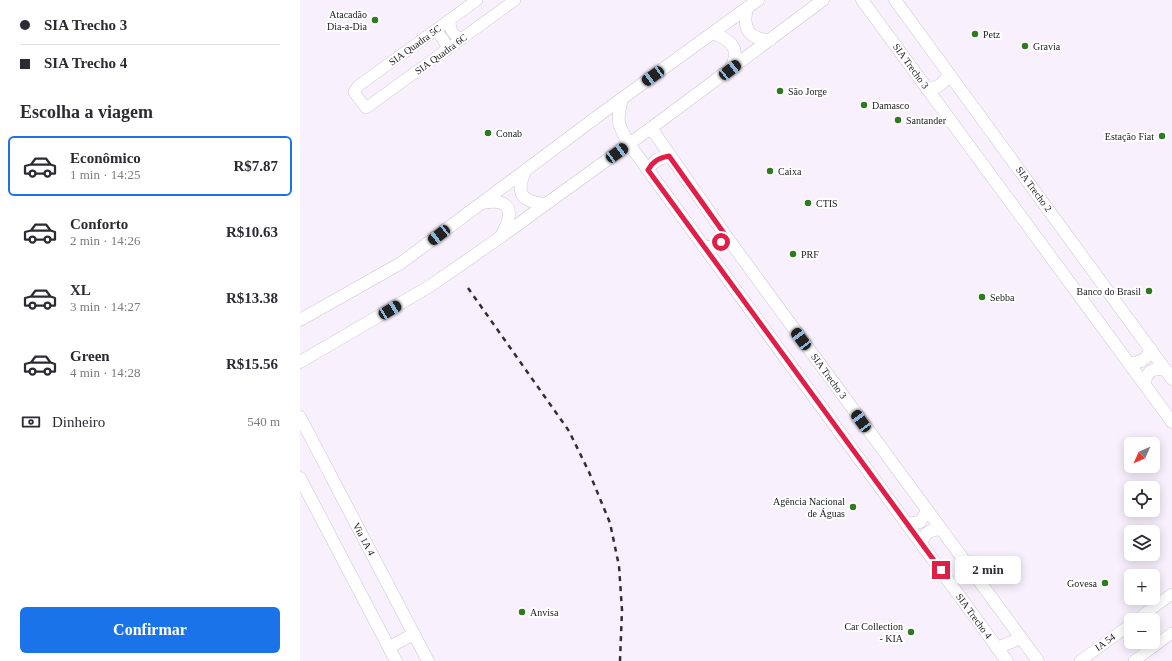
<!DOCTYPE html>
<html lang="pt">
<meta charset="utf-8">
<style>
body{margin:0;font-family:Georgia,serif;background:#f2f2f3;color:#2b2b33;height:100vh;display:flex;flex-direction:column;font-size:15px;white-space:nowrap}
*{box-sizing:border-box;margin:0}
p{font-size:13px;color:#7c7c81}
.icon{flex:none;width:22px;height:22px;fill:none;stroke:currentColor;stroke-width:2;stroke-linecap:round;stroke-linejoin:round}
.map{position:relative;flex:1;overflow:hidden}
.drawer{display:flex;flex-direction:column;background:#fff;width:300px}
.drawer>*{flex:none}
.banner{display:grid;align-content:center;height:88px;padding:0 20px;background:#fff}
.needle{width:26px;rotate:225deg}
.fabs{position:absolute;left:824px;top:437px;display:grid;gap:8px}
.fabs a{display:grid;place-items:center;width:36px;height:36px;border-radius:6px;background:#fff;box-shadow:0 2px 10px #0003;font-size:20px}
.end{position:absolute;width:18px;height:18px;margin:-9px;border:5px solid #e11d48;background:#fff;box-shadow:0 0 0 2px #fff}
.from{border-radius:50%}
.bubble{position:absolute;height:28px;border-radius:6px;background:#fff;box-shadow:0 2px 10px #0003;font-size:13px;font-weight:700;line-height:28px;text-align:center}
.car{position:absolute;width:12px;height:24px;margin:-12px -6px;border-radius:5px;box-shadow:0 0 3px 1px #0007;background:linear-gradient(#222 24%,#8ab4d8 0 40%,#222 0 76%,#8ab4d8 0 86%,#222 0)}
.banner b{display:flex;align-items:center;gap:14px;height:38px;font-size:15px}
.banner b+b{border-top:1px solid #e1e1e2}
.banner i{width:10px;height:10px;background:#2b2b33}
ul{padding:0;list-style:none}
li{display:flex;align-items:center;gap:12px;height:60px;margin:0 8px 6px;padding:0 12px;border:2px solid transparent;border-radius:6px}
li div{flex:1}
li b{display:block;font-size:15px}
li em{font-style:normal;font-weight:700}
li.current{border-color:#1a73e8}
li>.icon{width:36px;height:36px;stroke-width:1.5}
h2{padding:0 20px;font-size:18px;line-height:48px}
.pay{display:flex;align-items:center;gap:10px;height:44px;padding:0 20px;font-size:15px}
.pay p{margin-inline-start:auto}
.action{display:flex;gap:8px;margin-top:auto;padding:8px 20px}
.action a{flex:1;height:46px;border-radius:6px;background:#1a73e8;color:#fff;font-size:16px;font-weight:700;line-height:46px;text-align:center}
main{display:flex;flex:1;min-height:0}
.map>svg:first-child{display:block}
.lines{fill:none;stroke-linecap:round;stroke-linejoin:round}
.tertiary-casing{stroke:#cbc4d0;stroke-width:12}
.secondary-casing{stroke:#cbc4d0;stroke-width:13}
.tertiary{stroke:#fff;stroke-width:11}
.secondary{stroke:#fff;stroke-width:12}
.rail{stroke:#322f34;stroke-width:2.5;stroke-dasharray:5 5;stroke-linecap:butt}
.route{stroke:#e11d48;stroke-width:5}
.poi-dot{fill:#2f791f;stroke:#fff;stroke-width:1.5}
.labels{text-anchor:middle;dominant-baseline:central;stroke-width:4;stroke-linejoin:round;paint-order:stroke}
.poi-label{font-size:10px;fill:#1c1a1e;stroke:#fff;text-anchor:start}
.street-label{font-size:10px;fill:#1c1a1e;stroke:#fff}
</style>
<main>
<section class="drawer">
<div class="banner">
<b><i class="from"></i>SIA Trecho 3</b>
<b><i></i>SIA Trecho 4</b>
</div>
<h2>Escolha a viagem</h2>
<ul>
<li class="current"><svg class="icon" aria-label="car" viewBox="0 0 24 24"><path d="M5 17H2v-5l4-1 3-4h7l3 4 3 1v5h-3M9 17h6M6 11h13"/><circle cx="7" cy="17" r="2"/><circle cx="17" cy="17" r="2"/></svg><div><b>Econômico</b><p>1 min · 14:25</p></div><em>R$7.87</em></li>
<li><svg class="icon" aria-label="car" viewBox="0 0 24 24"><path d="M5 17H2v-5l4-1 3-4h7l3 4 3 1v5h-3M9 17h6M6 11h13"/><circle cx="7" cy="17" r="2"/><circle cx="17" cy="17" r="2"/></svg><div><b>Conforto</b><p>2 min · 14:26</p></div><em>R$10.63</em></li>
<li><svg class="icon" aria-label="car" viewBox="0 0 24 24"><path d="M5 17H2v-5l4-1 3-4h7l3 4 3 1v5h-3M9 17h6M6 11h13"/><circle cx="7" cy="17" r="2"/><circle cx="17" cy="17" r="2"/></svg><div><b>XL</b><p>3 min · 14:27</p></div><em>R$13.38</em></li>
<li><svg class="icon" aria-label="car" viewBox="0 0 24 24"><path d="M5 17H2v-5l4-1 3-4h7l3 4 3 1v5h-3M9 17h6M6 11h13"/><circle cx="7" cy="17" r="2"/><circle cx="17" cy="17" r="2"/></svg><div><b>Green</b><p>4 min · 14:28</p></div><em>R$15.56</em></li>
</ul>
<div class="pay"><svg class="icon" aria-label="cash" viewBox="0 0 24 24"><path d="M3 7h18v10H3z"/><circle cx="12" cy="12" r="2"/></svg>Dinheiro<p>540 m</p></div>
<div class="action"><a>Confirmar</a></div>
</section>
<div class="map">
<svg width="872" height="661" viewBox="0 0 872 661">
<rect width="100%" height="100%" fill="#f8f0fd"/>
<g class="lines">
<defs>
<g id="tertiary">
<polyline points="177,0 58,86 54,92 66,108 215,0"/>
<path d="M150 20C150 30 152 35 162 39"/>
<path d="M135 31C142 36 146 41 147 50"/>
<polyline points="836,620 872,594"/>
<polyline points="780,661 831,624"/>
<polyline points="834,661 872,633"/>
</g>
<g id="secondary">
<polyline points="562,0 872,422"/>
<polyline points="595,0 872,379"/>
<path d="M447 8C442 29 449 39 470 40"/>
<path d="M414 33C433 42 441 49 430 70"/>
<path d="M627 89C639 88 643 84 649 74"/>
<path d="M322 99C316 121 318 125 329 144L707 661"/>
<polyline points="351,128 426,236 738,661"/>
<path d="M348 170C353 161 359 158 369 156"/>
<path d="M225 171C215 194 222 202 246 204"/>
<path d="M183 203C196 200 213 201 208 220 207 225 204 230 202 235"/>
<path d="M404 247C415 247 420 245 426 236"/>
<polyline points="0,320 101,263 302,113 458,0"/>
<polyline points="0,362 130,286 202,236 351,128 523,0"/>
<path d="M829 363C841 363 846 360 851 349"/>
<path d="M844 383C849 370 851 368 866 370"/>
<polyline points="0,417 128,661"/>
<polyline points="0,478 96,661"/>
<polyline points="608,524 620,522 627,511"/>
<path d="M621 542C625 533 630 530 640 529"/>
<polyline points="89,647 114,634"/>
<polyline points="697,648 721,638"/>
</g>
</defs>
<!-- tertiary casing -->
<use href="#tertiary" class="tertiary-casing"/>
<!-- secondary casing -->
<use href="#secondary" class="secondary-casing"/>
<!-- tertiary -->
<use href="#tertiary" class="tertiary"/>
<!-- secondary -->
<use href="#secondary" class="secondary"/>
<!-- rail -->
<polyline class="rail" points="168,288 269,431 289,472 310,523 319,566 322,610 320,661"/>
</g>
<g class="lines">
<!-- route -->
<path class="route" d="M421 242 426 236 369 156C359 158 353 161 348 170L641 570"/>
</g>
<!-- markers -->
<g class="poi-dot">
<circle cx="75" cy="20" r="4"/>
<circle cx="675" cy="34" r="4"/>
<circle cx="725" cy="46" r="4"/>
<circle cx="480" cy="91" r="4"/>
<circle cx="564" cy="105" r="4"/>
<circle cx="598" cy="120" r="4"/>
<circle cx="188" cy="133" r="4"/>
<circle cx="862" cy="136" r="4"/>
<circle cx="470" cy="171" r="4"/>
<circle cx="508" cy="203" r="4"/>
<circle cx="493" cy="254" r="4"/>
<circle cx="849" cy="291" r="4"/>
<circle cx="682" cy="297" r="4"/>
<circle cx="553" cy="507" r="4"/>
<circle cx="805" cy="583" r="4"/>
<circle cx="222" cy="612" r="4"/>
<circle cx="611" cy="632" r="4"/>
</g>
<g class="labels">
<!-- poi labels -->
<g class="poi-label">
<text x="67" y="14" text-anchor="end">Atacadão<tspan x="67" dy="12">Dia-a-Dia</tspan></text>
<text x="683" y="34">Petz</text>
<text x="733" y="46">Gravia</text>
<text x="488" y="91">São Jorge</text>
<text x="572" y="105">Damasco</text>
<text x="606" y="120">Santander</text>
<text x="196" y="133">Conab</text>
<text x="854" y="136" text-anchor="end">Estação Fiat</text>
<text x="478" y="171">Caixa</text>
<text x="516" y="203">CTIS</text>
<text x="501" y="254">PRF</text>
<text x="841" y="291" text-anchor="end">Banco do Brasil</text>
<text x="690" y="297">Sebba</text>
<text x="545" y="501" text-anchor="end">Agência Nacional<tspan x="545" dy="12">de Águas</tspan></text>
<text x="797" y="583" text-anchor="end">Govesa</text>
<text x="230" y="612">Anvisa</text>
<text x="603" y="626" text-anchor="end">Car Collection<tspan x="603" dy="12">- KIA</tspan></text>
</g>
<!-- street labels -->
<g class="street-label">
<text transform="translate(115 45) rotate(-36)">SIA Quadra 5C</text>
<text transform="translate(141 54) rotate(-36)">SIA Quadra 6C</text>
<text transform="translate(611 66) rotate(54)">SIA Trecho 3</text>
<text transform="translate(734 189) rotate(54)">SIA Trecho 2</text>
<text transform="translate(529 376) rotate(54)">SIA Trecho 3</text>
<text transform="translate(64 539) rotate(62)">Via 1A 4</text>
<text transform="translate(674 616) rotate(54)">SIA Trecho 4</text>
<text transform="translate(805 642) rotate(-36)">IA 54</text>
</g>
</g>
</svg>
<div class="fabs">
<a><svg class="needle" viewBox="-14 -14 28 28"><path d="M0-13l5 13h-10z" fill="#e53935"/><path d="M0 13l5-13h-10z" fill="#7c7c81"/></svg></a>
<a><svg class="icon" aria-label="locate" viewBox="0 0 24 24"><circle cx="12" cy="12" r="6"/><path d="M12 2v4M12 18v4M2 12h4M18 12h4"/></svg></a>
<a><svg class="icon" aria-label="layers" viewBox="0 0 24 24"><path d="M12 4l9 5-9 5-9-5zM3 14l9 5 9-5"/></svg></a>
<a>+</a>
<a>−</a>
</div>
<i class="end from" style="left:421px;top:242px"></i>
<i class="end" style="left:641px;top:570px"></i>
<div class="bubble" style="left:655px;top:556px;width:66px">2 min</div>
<i class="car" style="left:430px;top:70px;rotate:52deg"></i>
<i class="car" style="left:353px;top:76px;rotate:234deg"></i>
<i class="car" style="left:317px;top:153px;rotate:54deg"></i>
<i class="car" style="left:139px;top:235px;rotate:232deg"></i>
<i class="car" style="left:90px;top:310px;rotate:59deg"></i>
<i class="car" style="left:501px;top:339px;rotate:323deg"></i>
<i class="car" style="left:561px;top:421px;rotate:324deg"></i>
</div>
</main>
